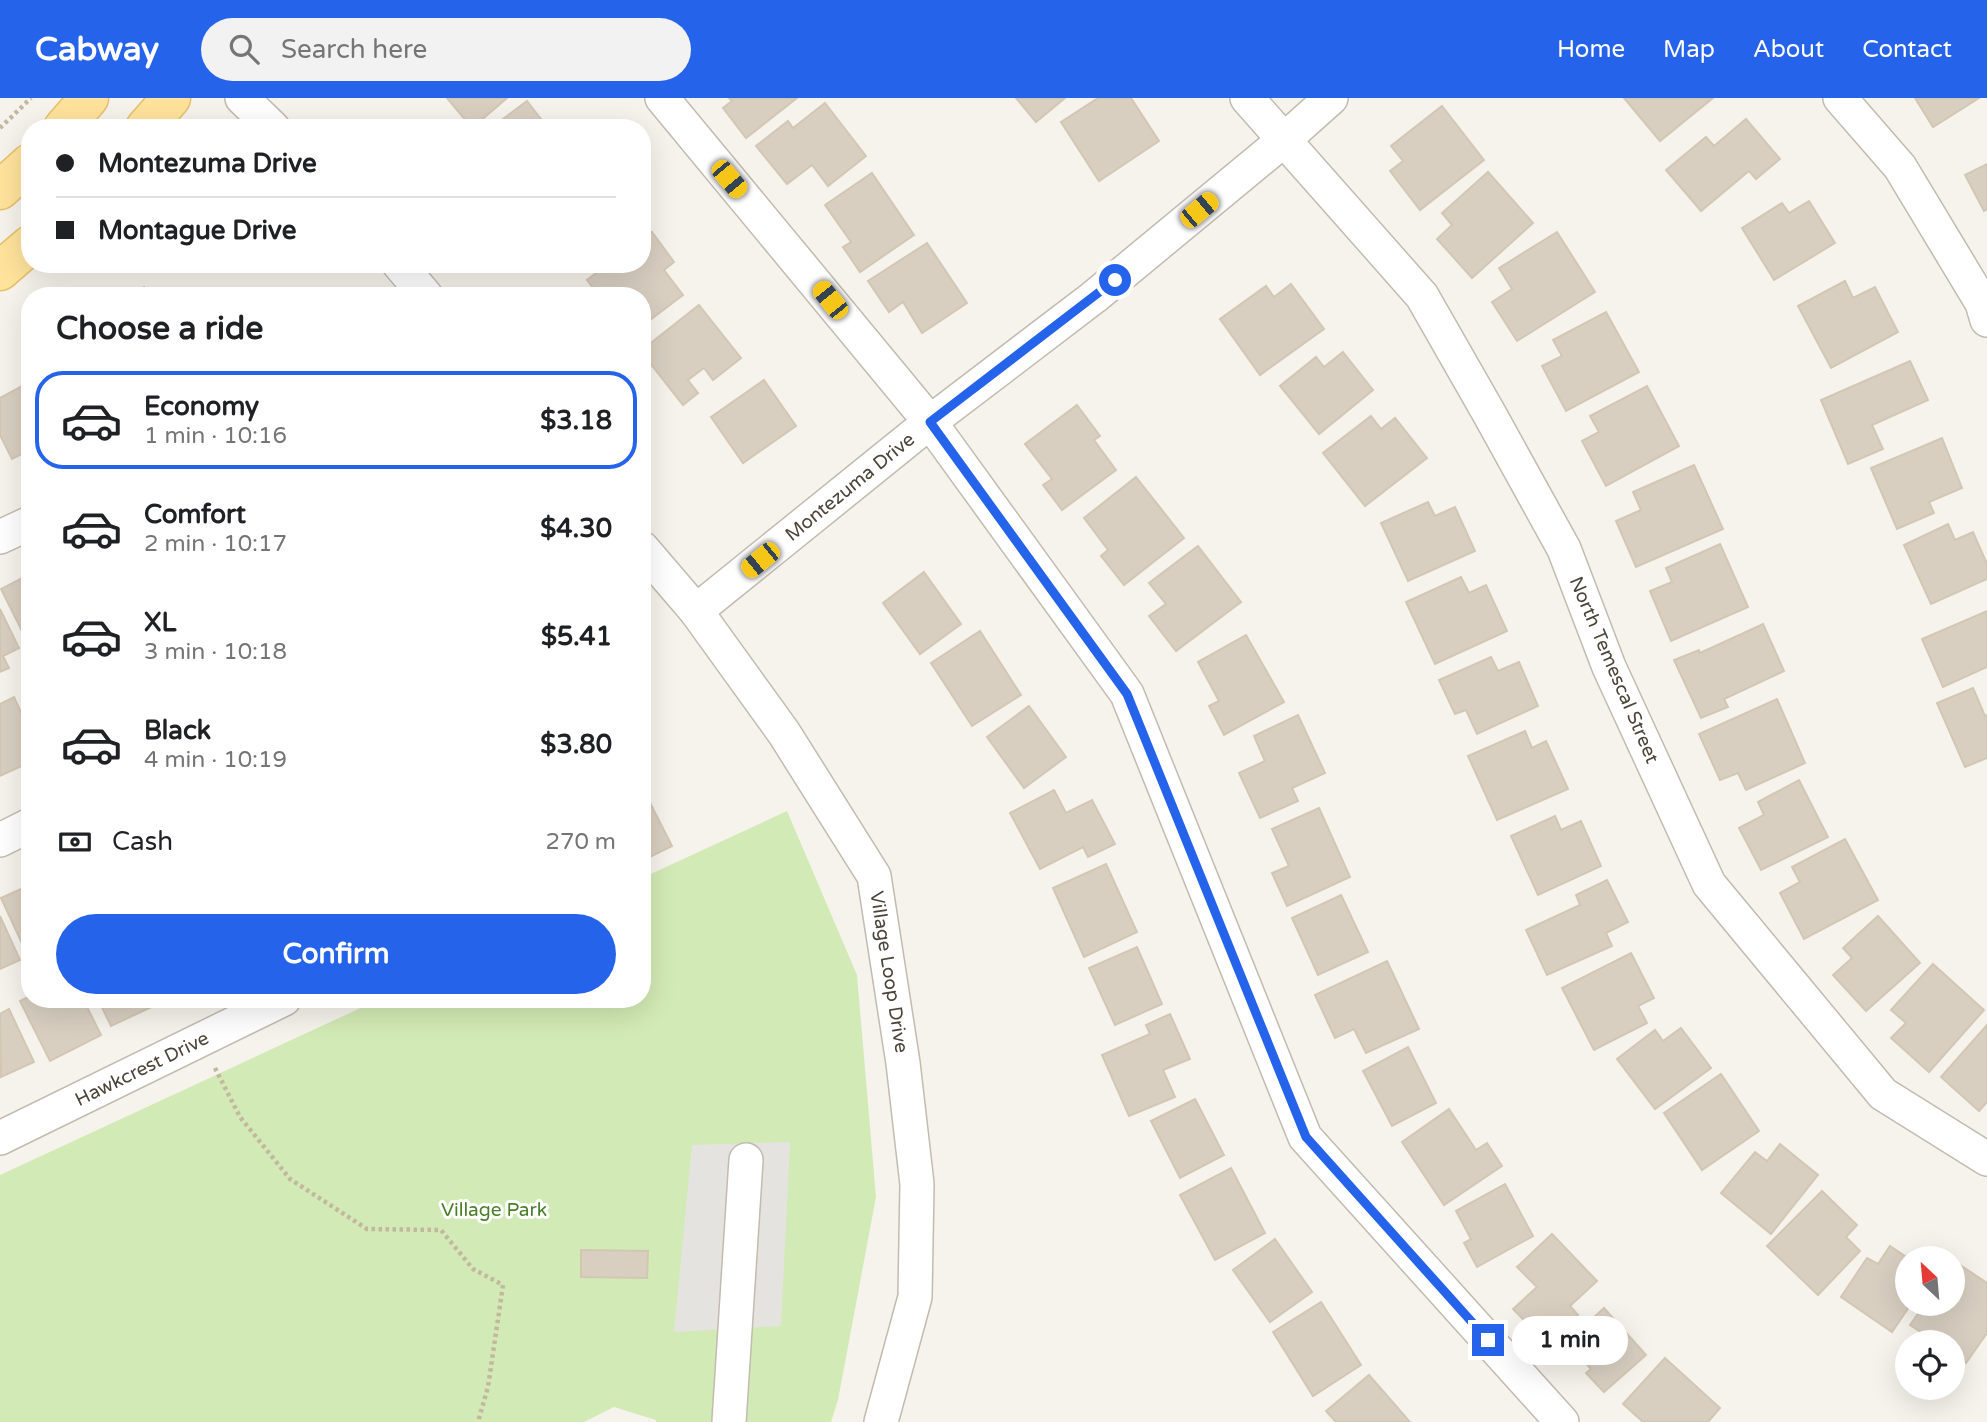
<!DOCTYPE html>
<meta charset="utf-8">
<style>
body{margin:0;font-family:"Varela Round",sans-serif;background:#f2f2f2;color:#202124;height:100vh;display:flex;flex-direction:column;font-size:26px;white-space:nowrap}
*{box-sizing:border-box;margin:0}
p{font-size:23px;color:#757577}
.icon{flex:none;width:38px;height:38px;fill:none;stroke:currentColor;stroke-width:2;stroke-linecap:round;stroke-linejoin:round}
.map{position:relative;flex:1;overflow:hidden}
.sheet{position:absolute;left:21px;top:189px;width:630px;height:721px;display:flex;flex-direction:column;background:#fff;border-radius:28px;box-shadow:0 7px 28px #0002}
.sheet>*{flex:none}
.banner{position:absolute;left:21px;top:21px;width:630px;height:154px;border-radius:28px;box-shadow:0 7px 28px #0002;display:grid;align-content:center;height:154px;padding:0 35px;background:#fff}
.needle{width:46px;rotate:334deg}
.tools{position:absolute;left:1895px;top:1148px;display:grid;gap:14px}
.tools a{display:grid;place-items:center;width:70px;height:70px;border-radius:50%;background:#fff;box-shadow:0 7px 28px #0002;font-size:35px}
.end{position:absolute;width:32px;height:32px;margin:-16px;border:9px solid #2563eb;background:#fff;box-shadow:0 0 0 4px #fff}
.from{border-radius:50%}
.bubble{position:absolute;height:49px;border-radius:24px;background:#fff;box-shadow:0 7px 28px #0002;font-size:23px;font-weight:800;line-height:49px;text-align:center}
.car{position:absolute;width:21px;height:42px;margin:-21px -10px;border-radius:9px;box-shadow:0 0 5px 2px #0007;background:linear-gradient(#f5c518 24%,#345 0 40%,#f5c518 0 76%,#345 0 86%,#f5c518 0)}
.banner b{display:flex;align-items:center;gap:24px;height:66px;font-size:26px}
.banner b+b{border-top:2px solid #e0e0e0}
.banner i{width:18px;height:18px;background:#202124}
ul{padding:0;list-style:none}
li{display:flex;align-items:center;gap:21px;height:98px;margin:0 14px 10px;padding:0 21px;border:4px solid transparent;border-radius:28px}
li div{flex:1}
li b{display:block;font-size:26px}
li em{font-style:normal;font-weight:800}
li.selected{border-color:#2563eb}
li>.icon{width:63px;height:63px;stroke-width:1.5}
h2{padding:0 35px;font-size:32px;line-height:84px}
.pay{display:flex;align-items:center;gap:18px;height:77px;padding:0 35px;font-size:26px}
.pay p{margin-inline-start:auto}
.action{display:flex;gap:14px;margin-top:auto;padding:14px 35px}
.action a{flex:1;height:80px;border-radius:42px;background:#2563eb;color:#fff;font-size:28px;font-weight:800;line-height:80px;text-align:center}
header{display:flex;align-items:center;gap:42px;box-sizing:border-box;height:98px;padding:0 35px;background:#2563eb;color:#fff}
header strong{font-size:33px}
nav{display:flex;gap:38px;margin-inline-start:auto;font-size:24px}
.search{width:490px;height:63px;background:#f2f2f2;display:flex;align-items:center;gap:18px;box-sizing:border-box;padding:0 24px;border-radius:38px;color:#757577;font-size:26px}
.map>svg:first-child{display:block}
.green{fill:#d2eab5}
.parking{fill:#e5e3e0}
.building{fill:#d8cfc1;stroke:#d3c7b4;stroke-width:2}
.lines{fill:none;stroke-linecap:round;stroke-linejoin:round}
.minor-casing{stroke:#c2bbae;stroke-width:36}
.major-casing{stroke:#e6c16a;stroke-width:41}
.path{stroke:#c4b79f;stroke-width:4.5;stroke-dasharray:3.5 3.5;stroke-linecap:butt}
.minor{stroke:#fff;stroke-width:33}
.major{stroke:#ffe39c;stroke-width:38}
.route{stroke:#2563eb;stroke-width:9}
.labels{text-anchor:middle;dominant-baseline:central;stroke-width:6;stroke-linejoin:round;paint-order:stroke}
.street-label{font-size:19px;fill:#4b4439;stroke:#fff}
.park-label{font-size:19px;fill:#4a7f2a;stroke:#fff}
</style>
<header>
<strong>Cabway</strong>
<div class="search"><svg class="icon" aria-label="search" viewBox="0 0 24 24"><circle cx="10" cy="10" r="6"/><path d="M15 15l6 6"/></svg>Search here</div>
<nav><a>Home</a><a>Map</a><a>About</a><a>Contact</a></nav>
</header>
<div class="map">
<svg width="1987" height="1324" viewBox="0 0 1987 1324">
<rect width="100%" height="100%" fill="#f6f3ec"/>
<!-- green -->
<polygon class="green" points="787,713 857,877 876,1099 838,1302 831,1324 656,1324 656,1322 614,1309 584,1324 0,1324 0,1077 380,901 642,901 642,780"/>
<!-- parking -->
<polygon class="parking" points="790,1044 781,1228 674,1234 692,1047"/>
<!-- building -->
<g class="building">
<polygon points="447,0 507,0 472,30"/>
<polygon points="729,0 797,0 746,40 723,10 732,3"/>
<polygon points="1016,0 1065,0 1036,24"/>
<polygon points="1098,0 1131,0 1159,43 1099,83 1061,24"/>
<polygon points="1624,0 1713,0 1660,43"/>
<polygon points="1915,0 1979,0 1933,29"/>
<polygon points="527,3 548,30 491,30"/>
<polygon points="825,5 866,58 828,88 812,67 787,86 756,48 788,23 793,30"/>
<polygon points="1442,8 1484,62 1420,112 1390,73 1403,63 1391,48"/>
<polygon points="1746,21 1780,61 1756,81 1749,73 1701,113 1666,72 1706,39 1714,48"/>
<polygon points="1987,66 1987,111 1984,113 1965,77"/>
<polygon points="1488,74 1533,125 1472,180 1437,141 1452,127 1442,115"/>
<polygon points="872,75 914,137 860,174 843,149 851,144 825,107"/>
<polygon points="1809,103 1835,145 1774,182 1742,130 1782,105 1789,115"/>
<polygon points="652,134 674,164 664,172 683,197 642,228 642,198 599,198 587,182 608,166 642,166 642,141"/>
<polygon points="1557,134 1595,194 1517,243 1492,204 1512,191 1499,170"/>
<polygon points="927,145 967,205 922,235 903,204 889,214 868,183"/>
<polygon points="1845,183 1853,200 1875,189 1898,234 1831,270 1798,208"/>
<polygon points="1291,186 1324,231 1260,277 1220,221 1266,188 1274,199"/>
<polygon points="144,189 149,198 128,198"/>
<polygon points="699,207 741,260 713,282 704,270 688,282 698,295 683,307 642,255 642,252"/>
<polygon points="1606,214 1639,274 1566,313 1542,268 1562,258 1553,242"/>
<polygon points="1343,254 1373,292 1319,336 1280,288 1316,259 1324,269"/>
<polygon points="1910,263 1928,302 1872,327 1883,351 1848,366 1821,302"/>
<polygon points="764,282 796,328 743,365 711,319"/>
<polygon points="30,284 30,352 12,361 0,337 0,300"/>
<polygon points="1647,288 1679,348 1606,388 1582,343 1599,334 1590,318"/>
<polygon points="1077,307 1100,338 1094,342 1116,372 1062,412 1043,387 1052,381 1025,346"/>
<polygon points="1371,318 1381,331 1395,320 1427,360 1365,408 1323,355"/>
<polygon points="1942,340 1962,390 1929,404 1934,415 1897,431 1871,370"/>
<polygon points="1694,367 1723,431 1636,469 1616,423 1641,412 1633,394"/>
<polygon points="1136,379 1184,440 1124,487 1101,458 1108,452 1084,420"/>
<polygon points="1428,404 1435,418 1455,409 1475,453 1408,483 1381,425"/>
<polygon points="1948,426 1955,442 1973,434 1987,466 1987,481 1931,506 1904,447"/>
<polygon points="1720,446 1748,509 1671,543 1650,493 1672,484 1666,470"/>
<polygon points="1198,448 1241,504 1176,553 1149,518 1166,506 1149,485"/>
<polygon points="924,474 961,526 920,556 883,505"/>
<polygon points="30,476 30,544 28,545 1,491"/>
<polygon points="1461,479 1469,495 1486,487 1507,533 1435,566 1406,504"/>
<polygon points="0,511 19,550 3,558 9,570 0,574"/>
<polygon points="1987,513 1987,569 1943,589 1922,541"/>
<polygon points="1763,526 1784,573 1724,601 1728,609 1701,620 1674,562 1699,552 1700,555"/>
<polygon points="980,533 1021,597 972,628 931,565"/>
<polygon points="1246,537 1284,604 1224,637 1209,608 1219,603 1198,564"/>
<polygon points="1491,559 1498,573 1519,564 1538,608 1477,636 1466,612 1455,616 1439,582"/>
<polygon points="1973,590 1985,618 1987,617 1987,660 1965,669 1937,605"/>
<polygon points="14,599 30,634 30,664 0,678 0,606"/>
<polygon points="1777,601 1805,665 1746,692 1738,675 1720,682 1699,636"/>
<polygon points="1029,608 1066,659 1024,690 987,639"/>
<polygon points="1298,617 1325,675 1292,690 1298,703 1260,720 1239,675 1265,663 1254,638"/>
<polygon points="1525,633 1532,650 1546,643 1568,691 1497,722 1468,658"/>
<polygon points="1799,682 1828,739 1761,772 1739,730 1764,717 1758,704"/>
<polygon points="643,691 672,748 642,763 642,692"/>
<polygon points="1054,692 1066,715 1092,702 1115,746 1088,759 1083,749 1040,771 1010,715"/>
<polygon points="1319,710 1350,779 1287,808 1272,775 1289,768 1272,731"/>
<polygon points="1555,718 1561,732 1581,723 1601,768 1538,797 1511,738"/>
<polygon points="1845,741 1878,802 1804,841 1780,795 1800,784 1792,769"/>
<polygon points="1106,766 1137,834 1084,859 1053,790"/>
<polygon points="1607,782 1628,824 1606,835 1612,848 1547,877 1526,832 1580,807 1576,797"/>
<polygon points="30,787 30,853 26,854 1,800"/>
<polygon points="1341,797 1368,854 1318,877 1292,820"/>
<polygon points="0,818 20,862 0,871"/>
<polygon points="1878,818 1920,865 1866,913 1833,877 1852,860 1843,850"/>
<polygon points="1137,849 1162,906 1115,927 1089,870"/>
<polygon points="1631,855 1654,900 1638,908 1647,925 1594,952 1562,890"/>
<polygon points="1387,863 1419,931 1366,955 1354,931 1335,940 1315,897"/>
<polygon points="1933,866 1984,912 1929,974 1891,940 1906,925 1891,912"/>
<polygon points="30,898 30,901 83,901 101,937 50,963 20,903"/>
<polygon points="98,901 160,901 162,904 111,928"/>
<polygon points="9,911 34,964 1,979 0,916"/>
<polygon points="1170,916 1190,961 1163,972 1175,999 1129,1018 1102,957 1150,936 1146,927"/>
<polygon points="1987,927 1987,1004 1979,1013 1941,979"/>
<polygon points="1681,930 1711,970 1655,1011 1617,961 1655,932 1663,943"/>
<polygon points="1408,949 1436,1005 1392,1028 1363,973"/>
<polygon points="1721,976 1759,1033 1702,1072 1664,1015"/>
<polygon points="1195,1001 1224,1057 1180,1080 1151,1023"/>
<polygon points="1449,1011 1476,1052 1487,1045 1502,1068 1444,1107 1402,1044"/>
<polygon points="1780,1046 1818,1077 1771,1136 1721,1095 1755,1054 1767,1063"/>
<polygon points="1231,1070 1265,1135 1215,1162 1180,1097"/>
<polygon points="1505,1086 1533,1138 1477,1169 1464,1145 1471,1141 1456,1113"/>
<polygon points="1822,1093 1857,1127 1846,1139 1860,1153 1818,1197 1767,1148"/>
<polygon points="1552,1136 1597,1183 1570,1208 1578,1217 1547,1246 1513,1211 1537,1189 1517,1169"/>
<polygon points="1275,1141 1312,1194 1270,1224 1233,1172"/>
<polygon points="1890,1148 1908,1160 1908,1206 1911,1206 1892,1234 1841,1199 1867,1160 1878,1166"/>
<polygon points="581,1152 648,1153 647,1180 581,1179"/>
<polygon points="1954,1163 1987,1185 1987,1235 1966,1265 1953,1256 1953,1244 1936,1244 1910,1227 1925,1206 1953,1206"/>
<polygon points="1321,1204 1361,1267 1313,1298 1273,1234"/>
<polygon points="1604,1210 1646,1257 1604,1294 1586,1275 1591,1271 1567,1244"/>
<polygon points="1665,1260 1720,1310 1708,1324 1643,1324 1623,1306"/>
<polygon points="1369,1277 1410,1324 1336,1324 1326,1313"/>
</g>
<g class="lines">
<defs>
<g id="minor">
<polyline points="242,0 273,30"/>
<polyline points="662,0 930,324 1127,596 1305,1039 1562,1324"/>
<polyline points="1247,0 1422,198 1490,317 1564,451 1609,569 1709,786 1883,996 1987,1061"/>
<polyline points="1840,0 1900,69 1982,205 1987,222"/>
<polyline points="399,166 426,198"/>
<polyline points="0,439 30,425"/>
<polyline points="642,450 696,513 784,635 874,778 903,965 917,1086 915,1199 881,1324"/>
<polyline points="696,513 930,324 1094,199 1284,42 1331,0"/>
<polyline points="0,742 30,727"/>
<polyline points="0,1040 284,901"/>
<polyline points="729,1324 746,1062"/>
</g>
<g id="major">
<polyline points="63,30 89,0"/>
<polyline points="145,30 171,0"/>
<polyline points="0,92 30,65"/>
<polyline points="0,173 30,147"/>
</g>
</defs>
<!-- minor casing -->
<use href="#minor" class="minor-casing"/>
<!-- major casing -->
<use href="#major" class="major-casing"/>
<!-- path -->
<g class="path">
<polyline points="0,30 31,0"/>
<polyline points="215,970 240,1019 290,1081 367,1131 441,1132 473,1171 503,1187 488,1289 478,1324"/>
</g>
<!-- minor -->
<use href="#minor" class="minor"/>
<!-- major -->
<use href="#major" class="major"/>
</g>
<g class="lines">
<!-- route -->
<polyline class="route" points="1115,182 930,324 1127,596 1306,1039 1488,1242"/>
</g>
<g class="labels">
<!-- street labels -->
<g class="street-label">
<text transform="translate(850 389) rotate(-39)">Montezuma Drive</text>
<text transform="translate(1614 572) rotate(67)">North Temescal Street</text>
<text transform="translate(889 874) rotate(81)">Village Loop Drive</text>
<text transform="translate(142 971) rotate(-26)">Hawkcrest Drive</text>
</g>
<!-- park labels -->
<g class="park-label">
<text x="494" y="1112">Village Park</text>
</g>
</g>
</svg>
<div class="tools">
<a><svg class="needle" viewBox="-14 -14 28 28"><path d="M0-13l5 13h-10z" fill="#e53935"/><path d="M0 13l5-13h-10z" fill="#757577"/></svg></a>
<a><svg class="icon" aria-label="locate" viewBox="0 0 24 24"><circle cx="12" cy="12" r="6"/><path d="M12 2v4M12 18v4M2 12h4M18 12h4"/></svg></a>
</div>
<i class="end from" style="left:1115px;top:182px"></i>
<i class="end" style="left:1488px;top:1242px"></i>
<div class="bubble" style="left:1512px;top:1218px;width:116px">1 min</div>
<i class="car" style="left:729px;top:81px;rotate:140deg"></i>
<i class="car" style="left:1199px;top:112px;rotate:50deg"></i>
<i class="car" style="left:830px;top:202px;rotate:321deg"></i>
<i class="car" style="left:760px;top:462px;rotate:231deg"></i>
<div class="banner">
<b><i class="from"></i>Montezuma Drive</b>
<b><i></i>Montague Drive</b>
</div>
<section class="sheet">
<h2>Choose a ride</h2>
<ul>
<li class="selected"><svg class="icon" aria-label="car" viewBox="0 0 24 24"><path d="M5 17H2v-5l4-1 3-4h7l3 4 3 1v5h-3M9 17h6M6 11h13"/><circle cx="7" cy="17" r="2"/><circle cx="17" cy="17" r="2"/></svg><div><b>Economy</b><p>1 min · 10:16</p></div><em>$3.18</em></li>
<li><svg class="icon" aria-label="car" viewBox="0 0 24 24"><path d="M5 17H2v-5l4-1 3-4h7l3 4 3 1v5h-3M9 17h6M6 11h13"/><circle cx="7" cy="17" r="2"/><circle cx="17" cy="17" r="2"/></svg><div><b>Comfort</b><p>2 min · 10:17</p></div><em>$4.30</em></li>
<li><svg class="icon" aria-label="car" viewBox="0 0 24 24"><path d="M5 17H2v-5l4-1 3-4h7l3 4 3 1v5h-3M9 17h6M6 11h13"/><circle cx="7" cy="17" r="2"/><circle cx="17" cy="17" r="2"/></svg><div><b>XL</b><p>3 min · 10:18</p></div><em>$5.41</em></li>
<li><svg class="icon" aria-label="car" viewBox="0 0 24 24"><path d="M5 17H2v-5l4-1 3-4h7l3 4 3 1v5h-3M9 17h6M6 11h13"/><circle cx="7" cy="17" r="2"/><circle cx="17" cy="17" r="2"/></svg><div><b>Black</b><p>4 min · 10:19</p></div><em>$3.80</em></li>
</ul>
<div class="pay"><svg class="icon" aria-label="cash" viewBox="0 0 24 24"><path d="M3 7h18v10H3z"/><circle cx="12" cy="12" r="2"/></svg>Cash<p>270 m</p></div>
<div class="action"><a>Confirm</a></div>
</section>
</div>
